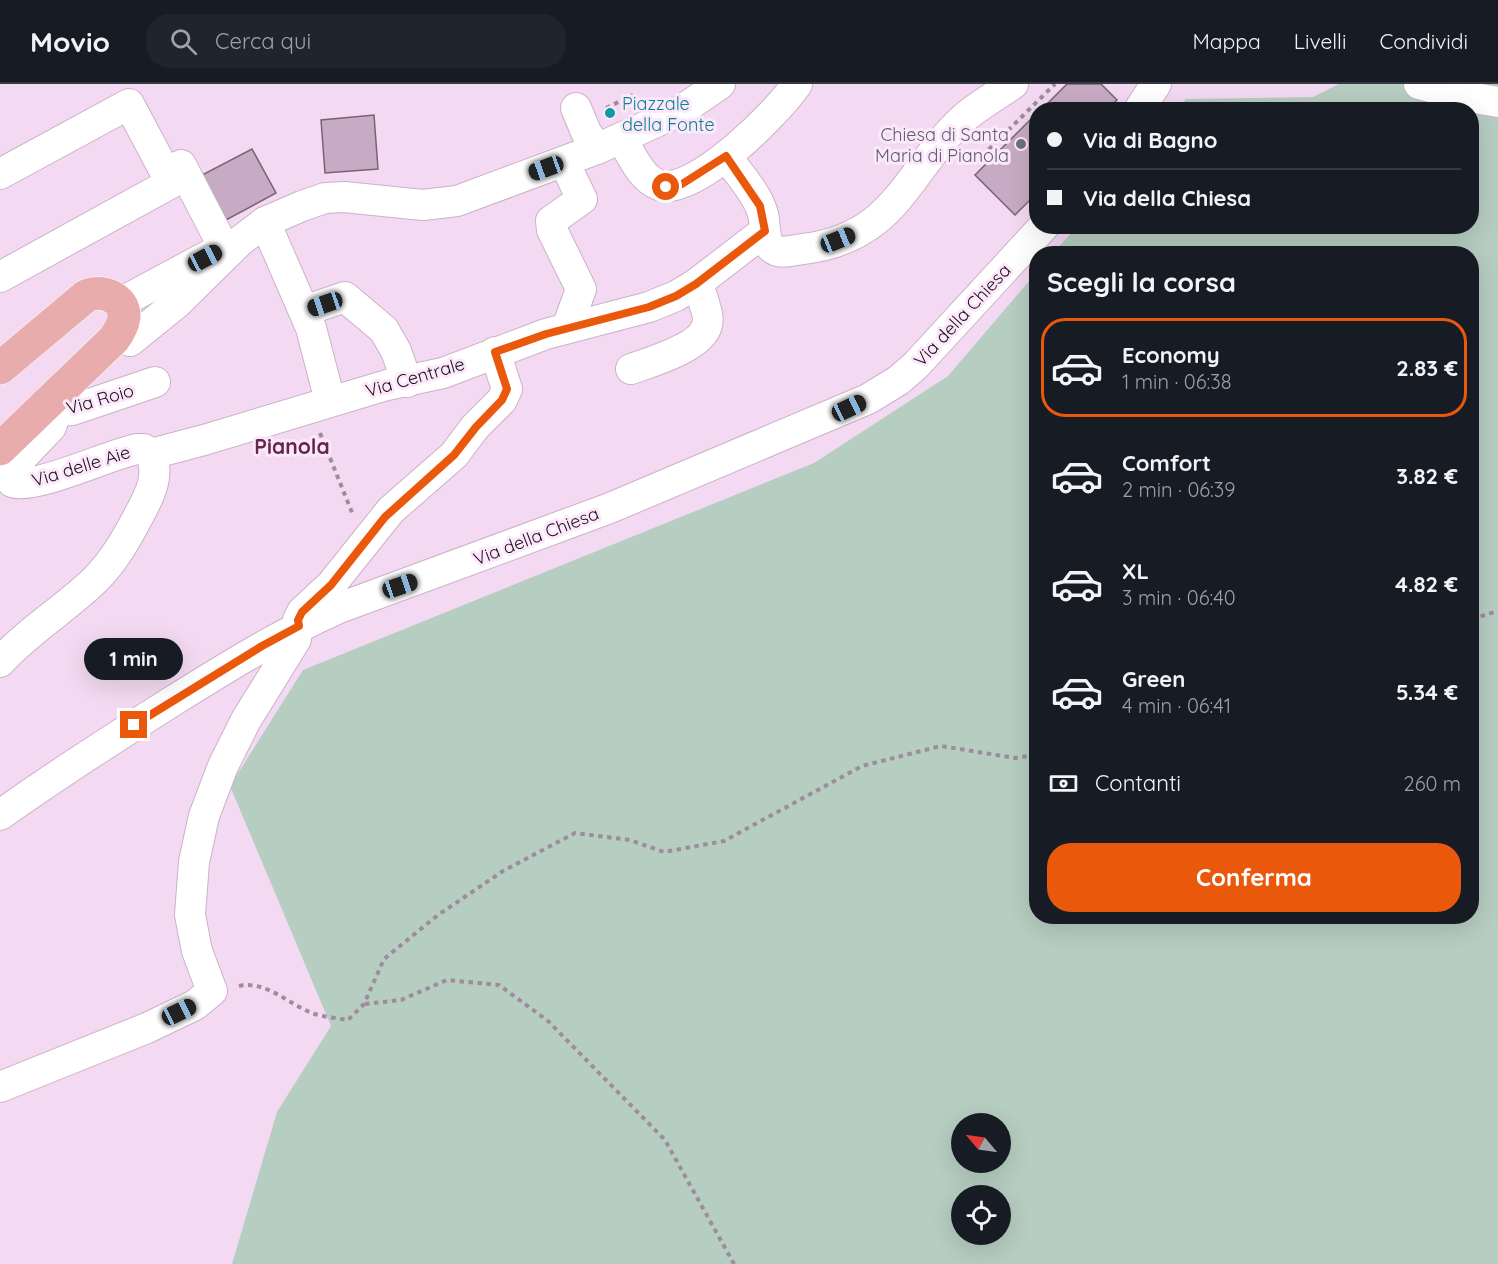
<!DOCTYPE html>
<html lang="it">
<meta charset="utf-8">
<style>
body{margin:0;font-family:Quicksand,sans-serif;background:#20242c;color:#f1f3f6;height:100vh;display:flex;flex-direction:column;font-size:22px;white-space:nowrap}
*{box-sizing:border-box;margin:0}
p{font-size:20px;color:#9ea1a6}
.icon{flex:none;width:33px;height:33px;fill:none;stroke:currentColor;stroke-width:2;stroke-linecap:round;stroke-linejoin:round}
.map{position:relative;flex:1;overflow:hidden}
.side{position:absolute;left:1029px;top:162px;width:450px;height:678px;display:flex;flex-direction:column;background:#171b24;border-radius:24px;box-shadow:0 6px 24px #0002}
.side>*{flex:none}
.hud{position:absolute;left:1029px;top:18px;width:450px;height:132px;border-radius:24px;box-shadow:0 6px 24px #0002;display:grid;align-content:center;height:132px;padding:0 18px;background:#171b24}
.needle{width:39px;rotate:299deg}
.fabs{position:absolute;left:951px;top:1029px;display:grid;gap:12px}
.fabs a{display:grid;place-items:center;width:60px;height:60px;border-radius:50%;background:#171b24;box-shadow:0 6px 24px #0002;font-size:30px}
.end{position:absolute;width:27px;height:27px;margin:-14px;border:8px solid #ea580c;background:#fff;box-shadow:0 0 0 3px #fff}
.from{border-radius:50%}
.bubble{position:absolute;height:42px;border-radius:21px;background:#171b24;box-shadow:0 6px 24px #0002;font-size:20px;font-weight:700;line-height:42px;text-align:center}
.car{position:absolute;width:18px;height:36px;margin:-18px -9px;border-radius:8px;box-shadow:0 0 4px 2px #0007;background:linear-gradient(#222 24%,#8ab4d8 0 40%,#222 0 76%,#8ab4d8 0 86%,#222 0)}
.hud b{display:flex;align-items:center;gap:21px;height:57px;font-size:22px}
.hud b+b{border-top:2px solid #363941}
.hud i{width:15px;height:15px;background:#f1f3f6}
ul{padding:0;list-style:none}
li{display:flex;align-items:center;gap:18px;height:99px;margin:0 12px 9px;padding:0 6px;border:3px solid transparent;border-radius:24px}
li div{flex:1}
li b{display:block;font-size:22px}
li em{font-style:normal;font-weight:700}
li.selected{border-color:#ea580c}
li>.icon{width:54px;height:54px;stroke-width:1.5}
h2{padding:0 18px;font-size:27px;line-height:72px}
.pay{display:flex;align-items:center;gap:15px;height:66px;padding:0 18px;font-size:22px}
.pay p{margin-inline-start:auto}
.button{display:flex;gap:12px;margin-top:auto;padding:12px 18px}
.button a{flex:1;height:69px;border-radius:24px;background:#ea580c;color:#fff;font-size:24px;font-weight:700;line-height:69px;text-align:center}
header{display:flex;align-items:center;gap:36px;box-sizing:border-box;height:84px;padding:0 30px;background:#171b24;border-bottom:2px solid #363941}
header strong{font-size:28px}
nav{display:flex;gap:33px;margin-inline-start:auto;font-size:21px}
.search{width:420px;height:54px;background:#20242c;display:flex;align-items:center;gap:15px;box-sizing:border-box;padding:0 21px;border-radius:24px;color:#9ea1a6;font-size:22px}
.map>svg:first-child{display:block}
.green{fill:#b6cdc1;fill-rule:evenodd}
.building{fill:#c7abc4;stroke:#796277;stroke-width:1.5}
.lines{fill:none;stroke-linecap:round;stroke-linejoin:round}
.minor-casing{stroke:#cbb1c9;stroke-width:32}
.major-casing{stroke:#fff;stroke-width:34}
.path{stroke:#9f8b9e;stroke-width:4;stroke-dasharray:4.5 4.5;stroke-linecap:butt}
.minor{stroke:#fff;stroke-width:30}
.major{stroke:#e8acad;stroke-width:33}
.route{stroke:#ea580c;stroke-width:8}
.culture-dot{fill:#0f9aa8;stroke:#fde8fb;stroke-width:2}
.worship-dot{fill:#6b7280;stroke:#fde8fb;stroke-width:2}
.labels{text-anchor:middle;dominant-baseline:central;stroke-width:6;stroke-linejoin:round;paint-order:stroke}
.culture-label{font-size:18px;fill:#0d838f;stroke:#fde8fb;text-anchor:start}
.worship-label{font-size:18px;fill:#5b616d;stroke:#fde8fb;text-anchor:end}
.street-label{font-size:18px;fill:#1a1019;stroke:#fde8fb}
.quarter-label{font-size:21px;font-weight:bold;fill:#63264c;stroke:#fde8fb}
</style>
<header>
<strong>Movio</strong>
<div class="search"><svg class="icon" aria-label="search" viewBox="0 0 24 24"><circle cx="10" cy="10" r="6"/><path d="M15 15l6 6"/></svg>Cerca qui</div>
<nav><a>Mappa</a><a>Livelli</a><a>Condividi</a></nav>
</header>
<div class="map">
<svg width="1498" height="1180" viewBox="0 0 1498 1180">
<rect width="100%" height="100%" fill="#f3d9f1"/>
<!-- green -->
<path class="green" d="M1339 0H1498V1180H232L277 1028 331 942 230 702 303 586 814 379 948 292 1036 189V832H1472V170L1053 169 1077 143 1472 142V26L1177 25 1186 15 1313 13ZM962 1040H1000V1078H962ZM962 1112H1000V1150H962Z"/>
<!-- building -->
<g class="building">
<polygon points="1067,0 1101,0 1117,16 1107,26 1041,26"/>
<polygon points="1036,30 1036,110 1015,131 975,91"/>
<polygon points="374,31 378,85 325,89 321,36"/>
<polygon points="252,65 276,109 226,136 202,91"/>
</g>
<g class="lines">
<defs>
<g id="minor">
<polyline points="1419,0 1469,13 1498,18"/>
<polyline points="576,24 586,48 597,65 682,26 720,0"/>
<polyline points="1139,26 1156,0"/>
<path d="M622 55C631 70 641 95 659 101 694 113 778 28 797 0"/>
<path d="M726 72C738 89 757 109 763 130 766 141 763 156 772 164 780 171 794 166 803 165 897 154 906 87 964 34 979 21 997 11 1013 0"/>
<polyline points="564,78 582,115 551,137 552,146 581,205 567,244"/>
<polyline points="181,81 224,164"/>
<polyline points="0,90 129,20 171,99 0,193"/>
<polyline points="265,138 311,244 330,317"/>
<polyline points="120,219 215,168"/>
<polyline points="304,227 345,213 384,246 396,267 407,298"/>
<polyline points="130,257 177,219 240,157 265,138 302,122 325,114 344,113 423,121 457,117 597,65"/>
<path d="M631 285C651 278 702 263 707 241 709 235 707 228 705 222 703 214 701 207 696 200"/>
<polyline points="46,319 57,327 72,326 155,298"/>
<polyline points="151,370 204,356 387,301 443,289 546,250 649,223 676,212 696,200 765,147"/>
<path d="M0 578C28 547 65 525 95 496 114 477 127 454 139 431 150 411 160 391 151 370L144 365H137C110 370 33 407 12 398L9 392 10 386 51 343 53 337 52 325"/>
<path d="M0 731C55 692 111 656 168 620 224 585 278 551 339 524L610 424 868 315 899 296 916 281 1044 142"/>
<polyline points="0,1003 147,944 195,921 212,907 197,867 190,831 194,778 204,732 223,682 246,636 296,555 298,536 302,528 331,501 391,426 454,371 475,343 502,316 507,305 495,268"/>
</g>
<path id="major" d="M0 284 86 212C101 205 125 213 124 233 123 241 119 248 114 255L0 365"/>
</defs>
<!-- minor casing -->
<use href="#minor" class="minor-casing"/>
<!-- major casing -->
<use href="#major" class="major-casing"/>
<!-- path -->
<g class="path">
<polyline points="606,24 633,11"/>
<polyline points="976,78 1055,0"/>
<polyline points="320,349 353,431"/>
<polyline points="1472,535 1498,527"/>
<path d="M239 902C265 896 289 920 312 929 323 933 337 934 348 936L364 920 384 875 438 831 503 787 575 749 630 756 664 768 724 757 862 682 941 662 1015 674 1036 671"/>
<polyline points="365,920 401,916 447,896 499,901 548,937 665,1056 734,1180"/>
</g>
<!-- minor -->
<use href="#minor" class="minor"/>
<!-- major -->
<use href="#major" class="major"/>
</g>
<g class="lines">
<!-- route -->
<polyline class="route" points="134,641 262,562 299,542 298,536 302,528 331,501 385,433 454,371 476,343 502,316 507,305 495,268 546,250 649,223 676,212 696,200 765,147 760,122 726,72 682,100 666,103"/>
</g>
<!-- markers -->
<circle class="culture-dot" cx="610" cy="29" r="6"/>
<circle class="worship-dot" cx="1021" cy="60" r="6"/>
<g class="labels">
<!-- culture labels -->
<g class="culture-label">
<text x="622" y="19">Piazzale<tspan x="622" dy="21">della Fonte</tspan></text>
</g>
<!-- worship labels -->
<g class="worship-label">
<text x="1009" y="50">Chiesa di Santa<tspan x="1009" dy="21">Maria di Pianola</tspan></text>
</g>
<!-- street labels -->
<g class="street-label">
<text transform="translate(962 231) rotate(-47)">Via della Chiesa</text>
<text transform="translate(415 293) rotate(-16)">Via Centrale</text>
<text transform="translate(100 315) rotate(-16)">Via Roio</text>
<text transform="translate(81 382) rotate(-17)">Via delle Aie</text>
<text transform="translate(536 452) rotate(-21)">Via della Chiesa</text>
</g>
<!-- quarter labels -->
<g class="quarter-label">
<text x="292" y="362">Pianola</text>
</g>
</g>
</svg>
<div class="fabs">
<a><svg class="needle" viewBox="-14 -14 28 28"><path d="M0-13l5 13h-10z" fill="#e53935"/><path d="M0 13l5-13h-10z" fill="#9ea1a6"/></svg></a>
<a><svg class="icon" aria-label="locate" viewBox="0 0 24 24"><circle cx="12" cy="12" r="6"/><path d="M12 2v4M12 18v4M2 12h4M18 12h4"/></svg></a>
</div>
<i class="end from" style="left:666px;top:103px"></i>
<i class="end" style="left:134px;top:641px"></i>
<div class="bubble" style="left:84px;top:554px;width:99px">1 min</div>
<i class="car" style="left:546px;top:84px;rotate:250deg"></i>
<i class="car" style="left:838px;top:156px;rotate:68deg"></i>
<i class="car" style="left:205px;top:174px;rotate:62deg"></i>
<i class="car" style="left:325px;top:220px;rotate:251deg"></i>
<i class="car" style="left:849px;top:324px;rotate:65deg"></i>
<i class="car" style="left:400px;top:502px;rotate:71deg"></i>
<i class="car" style="left:179px;top:928px;rotate:64deg"></i>
<div class="hud">
<b><i class="from"></i>Via di Bagno</b>
<b><i></i>Via della Chiesa</b>
</div>
<section class="side">
<h2>Scegli la corsa</h2>
<ul>
<li class="selected"><svg class="icon" aria-label="car" viewBox="0 0 24 24"><path d="M5 17H2v-5l4-1 3-4h7l3 4 3 1v5h-3M9 17h6M6 11h13"/><circle cx="7" cy="17" r="2"/><circle cx="17" cy="17" r="2"/></svg><div><b>Economy</b><p>1 min · 06:38</p></div><em>2.83 €</em></li>
<li><svg class="icon" aria-label="car" viewBox="0 0 24 24"><path d="M5 17H2v-5l4-1 3-4h7l3 4 3 1v5h-3M9 17h6M6 11h13"/><circle cx="7" cy="17" r="2"/><circle cx="17" cy="17" r="2"/></svg><div><b>Comfort</b><p>2 min · 06:39</p></div><em>3.82 €</em></li>
<li><svg class="icon" aria-label="car" viewBox="0 0 24 24"><path d="M5 17H2v-5l4-1 3-4h7l3 4 3 1v5h-3M9 17h6M6 11h13"/><circle cx="7" cy="17" r="2"/><circle cx="17" cy="17" r="2"/></svg><div><b>XL</b><p>3 min · 06:40</p></div><em>4.82 €</em></li>
<li><svg class="icon" aria-label="car" viewBox="0 0 24 24"><path d="M5 17H2v-5l4-1 3-4h7l3 4 3 1v5h-3M9 17h6M6 11h13"/><circle cx="7" cy="17" r="2"/><circle cx="17" cy="17" r="2"/></svg><div><b>Green</b><p>4 min · 06:41</p></div><em>5.34 €</em></li>
</ul>
<div class="pay"><svg class="icon" aria-label="cash" viewBox="0 0 24 24"><path d="M3 7h18v10H3z"/><circle cx="12" cy="12" r="2"/></svg>Contanti<p>260 m</p></div>
<div class="button"><a>Conferma</a></div>
</section>
</div>
